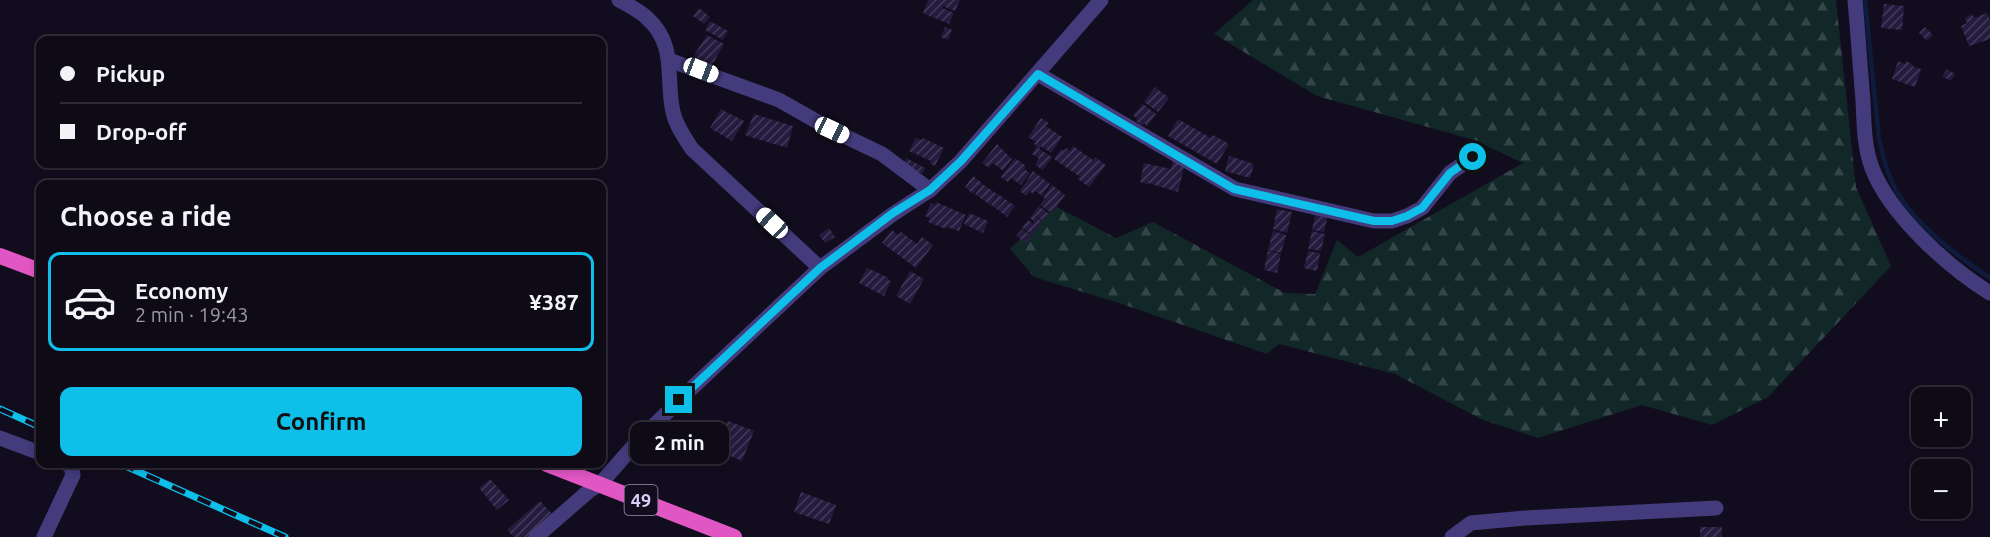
<!DOCTYPE html>
<meta charset="utf-8">
<style>
body{margin:0;font-family:Ubuntu,sans-serif;background:#1c1823;color:#f1f3f6;height:100vh;display:flex;flex-direction:column;font-size:22px;white-space:nowrap}
*{box-sizing:border-box;margin:0}
p{font-size:20px;color:#9b9aa1}
.icon{flex:none;width:33px;height:33px;fill:none;stroke:currentColor;stroke-width:2;stroke-linecap:round;stroke-linejoin:round}
.map{position:relative;flex:1;overflow:hidden}
.side{position:absolute;left:36px;top:180px;width:570px;height:288px;display:flex;flex-direction:column;background:#0e0a16;border-radius:12px;box-shadow:0 3px 9px #0003,0 0 0 2px #2e2b35}
.side>*{flex:none}
.guide{position:absolute;left:36px;top:36px;width:570px;height:132px;border-radius:12px;box-shadow:0 3px 9px #0003,0 0 0 2px #2e2b35;display:grid;align-content:center;height:132px;padding:0 24px;background:#0e0a16}
.buttons{position:absolute;left:1911px;top:387px;display:grid;gap:12px}
.buttons a{display:grid;place-items:center;width:60px;height:60px;border-radius:12px;background:#0e0a16;box-shadow:0 3px 9px #0003,0 0 0 2px #2e2b35;font-size:30px}
.end{position:absolute;width:27px;height:27px;margin:-14px;border:8px solid #0dbfe9;background:#111;box-shadow:0 0 0 3px #111}
.from{border-radius:50%}
.bubble{position:absolute;height:42px;border-radius:12px;background:#0e0a16;box-shadow:0 3px 9px #0003,0 0 0 2px #2e2b35;font-size:20px;font-weight:700;line-height:42px;text-align:center}
.car{position:absolute;width:18px;height:36px;margin:-18px -9px;border-radius:8px;box-shadow:0 0 4px 2px #0007;background:linear-gradient(#fff 24%,#345 0 40%,#fff 0 76%,#345 0 86%,#fff 0)}
.guide b{display:flex;align-items:center;gap:21px;height:57px;font-size:22px}
.guide b+b{border-top:2px solid #2e2b35}
.guide i{width:15px;height:15px;background:#f1f3f6}
ul{padding:0;list-style:none}
li{display:flex;align-items:center;gap:18px;height:99px;margin:0 12px 9px;padding:0 12px;border:3px solid transparent;border-radius:12px}
li div{flex:1}
li b{display:block;font-size:22px}
li em{font-style:normal;font-weight:700}
li.active{border-color:#0dbfe9}
li>.icon{width:54px;height:54px;stroke-width:1.5}
h2{padding:0 24px;font-size:27px;line-height:72px}
.button{display:flex;gap:12px;margin-top:auto;padding:12px 24px}
.button a{flex:1;height:69px;border-radius:12px;background:#0dbfe9;color:#111;font-size:24px;font-weight:700;line-height:69px;text-align:center}
.map>svg:first-child{display:block}
.forest{fill:url(#forest-firs)}
.lines{fill:none;stroke-linecap:round;stroke-linejoin:round}
.stream{stroke:#0e1b3d;stroke-width:4.5}
.building{fill:url(#building-hatch)}
.minor{stroke:#433b7b;stroke-width:15}
.tertiary{stroke:#433b7b;stroke-width:15}
.trunk{stroke:#e056c3;stroke-width:16}
.rail-casing{stroke:#0dbfe9;stroke-width:7}
.rail{stroke:#120d1e;stroke-width:4.5;stroke-dasharray:14;stroke-linecap:butt}
.route{stroke:#0dbfe9;stroke-width:8}
.labels{text-anchor:middle;dominant-baseline:central;stroke-width:4.5;stroke-linejoin:round;paint-order:stroke}
.shield{fill:#120d1e;stroke:#9c94b9;stroke-width:1.5}
.shield-label{font-size:18px;font-weight:bold;fill:#d7cefc}
</style>
<div class="map">
<svg width="1990" height="537" viewBox="0 0 1990 537">
<defs>
<pattern id="forest-firs" width="22" height="20" patternUnits="userSpaceOnUse" patternTransform="scale(1.5)"><rect width="22" height="20" fill="#112728"/><path d="M5 1l3.5 6h-7zM16 11l3.5 6h-7z" fill="#334548"/></pattern>
<pattern id="building-hatch" width="6" height="6" patternUnits="userSpaceOnUse" patternTransform="scale(1.5)"><rect width="6" height="6" fill="#251b3e"/><path d="M-1 1l2-2M0 6l6-6M5 7l2-2" fill="none" stroke="#443b5b"/></pattern>
</defs>
<rect width="100%" height="100%" fill="#120d1e"/>
<!-- forest -->
<polygon class="forest" points="1253,0 1836,0 1856,187 1891,266 1768,397 1712,425 1642,405 1538,438 1483,420 1395,374 1279,344 1267,354 1119,303 1034,277 1010,249 1055,206 1116,238 1153,222 1285,293 1315,294 1337,240 1358,257 1523,163 1474,140 1317,96 1214,34"/>
<g class="lines">
<!-- stream -->
<path class="stream" d="M1865 0 1879 139C1883 156 1887 173 1895 188 1911 221 1959 258 1990 278"/>
</g>
<!-- building -->
<g class="building">
<polygon points="928,0 960,0 955,11 943,6 942,8 954,13 949,24 923,13"/>
<polygon points="1884,4 1904,6 1902,30 1881,28"/>
<polygon points="699,8 710,17 704,24 693,16"/>
<polygon points="1987,13 1990,20 1990,39 1969,46 1961,26 1967,23 1965,18 1972,14 1974,18"/>
<polygon points="710,21 728,31 723,40 705,30"/>
<polygon points="945,27 952,30 948,40 941,37"/>
<polygon points="1925,27 1933,35 1927,41 1919,33"/>
<polygon points="707,35 724,44 711,67 694,58 695,56 694,55"/>
<polygon points="1898,61 1905,64 1906,61 1912,64 1912,66 1921,69 1915,87 1892,79"/>
<polygon points="1947,69 1955,74 1951,81 1942,76"/>
<polygon points="1155,87 1169,98 1158,112 1144,102"/>
<polygon points="1143,104 1156,114 1147,126 1144,123 1142,126 1136,121 1137,119 1133,115"/>
<polygon points="721,109 744,121 732,141 710,128"/>
<polygon points="754,114 793,126 787,148 745,135"/>
<polygon points="1041,118 1049,123 1046,126 1062,137 1051,153 1041,146 1039,149 1052,157 1043,170 1035,165 1039,158 1032,154 1037,146 1034,144 1036,142 1028,137"/>
<polygon points="1178,119 1211,138 1213,135 1229,144 1217,164 1168,136"/>
<polygon points="916,138 922,140 923,138 944,148 935,166 930,163 931,161 909,151"/>
<polygon points="997,144 1012,159 1003,171 993,163 989,168 982,163"/>
<polygon points="1073,146 1093,160 1095,157 1106,165 1089,187 1078,179 1080,177 1054,159 1061,149 1064,151 1066,148 1070,151"/>
<polygon points="1229,156 1254,164 1250,178 1225,171"/>
<polygon points="906,158 925,168 922,174 903,165"/>
<polygon points="1015,158 1026,166 1024,169 1030,173 1021,185 1011,178 1008,182 1001,177"/>
<polygon points="1173,160 1185,163 1178,192 1148,183 1147,184 1140,182 1144,163 1171,169"/>
<polygon points="1033,171 1050,184 1042,196 1035,191 1033,194 1030,191 1026,196 1020,191"/>
<polygon points="973,176 982,183 973,194 965,187"/>
<polygon points="982,184 997,194 990,205 975,194"/>
<polygon points="1052,185 1065,195 1052,213 1040,205 1045,198 1043,197"/>
<polygon points="998,194 1004,198 997,209 991,205"/>
<polygon points="1005,199 1015,206 1007,217 997,209"/>
<polygon points="936,202 966,215 959,231 947,227 946,229 928,222 930,218 925,216 931,203 935,205"/>
<polygon points="1039,206 1049,214 1043,221 1033,214"/>
<polygon points="1277,209 1292,212 1287,233 1273,229"/>
<polygon points="1316,211 1328,214 1324,232 1312,230"/>
<polygon points="969,213 988,221 983,233 964,224"/>
<polygon points="1033,214 1042,222 1033,235 1022,228 1028,220 1033,224 1034,222 1030,218"/>
<polygon points="829,228 835,237 825,243 819,235"/>
<polygon points="1022,229 1031,236 1026,243 1016,236"/>
<polygon points="892,230 898,235 901,232 917,244 922,237 933,245 916,268 882,243"/>
<polygon points="1273,231 1286,235 1281,253 1268,250"/>
<polygon points="1312,231 1325,234 1321,251 1308,249"/>
<polygon points="1268,251 1281,254 1277,273 1264,270"/>
<polygon points="1308,251 1320,253 1317,271 1304,268"/>
<polygon points="867,268 889,278 888,280 891,281 884,296 859,283"/>
<polygon points="910,271 924,279 910,304 896,296"/>
<polygon points="693,419 710,432 703,441 687,428"/>
<polygon points="728,421 754,431 742,461 716,450"/>
<polygon points="681,429 687,445 676,450 669,434"/>
<polygon points="702,441 715,449 711,456 697,449"/>
<polygon points="490,479 509,500 497,510 479,488"/>
<polygon points="801,492 836,505 829,524 794,512"/>
<polygon points="540,501 553,515 528,537 514,537 507,530"/>
<rect x="1700" y="527" width="22" height="10"/>
</g>
<g class="lines">
<!-- minor -->
<g class="minor">
<path d="M619 0C628 5 638 10 646 17 678 45 665 78 673 112 676 126 685 138 692 149L820 268"/>
<path d="M1855 0C1858 33 1860 67 1863 100 1864 123 1864 147 1872 168 1890 215 1948 267 1990 293"/>
<polyline points="669,60 779,100 832,130 882,154 930,190"/>
<polyline points="1038,74 1235,189 1374,221 1392,221 1407,216 1422,208 1450,173 1473,157"/>
<polyline points="0,438 40,453"/>
<polyline points="44,537 73,475 71,466 67,464"/>
<polyline points="536,537 590,490 600,484"/>
<polyline points="1452,537 1471,523 1525,518 1716,508"/>
</g>
<!-- tertiary -->
<polyline class="tertiary" points="600,484 637,442 693,387 820,268 893,214 930,190 961,161 1101,0"/>
<!-- trunk -->
<g class="trunk">
<polyline points="0,256 40,271"/>
<polyline points="547,464 734,537"/>
</g>
<defs>
<g id="rail">
<polyline points="0,409 40,427"/>
<polyline points="121,464 285,537"/>
</g>
</defs>
<!-- rail casing -->
<use href="#rail" class="rail-casing"/>
<!-- rail -->
<use href="#rail" class="rail"/>
</g>
<g class="lines">
<!-- route -->
<polyline class="route" points="679,400 820,268 893,213 930,190 961,161 1038,74 1234,189 1374,221 1392,221 1407,216 1422,208 1450,173 1473,157"/>
</g>
<g class="labels">
<!-- shield labels -->
<rect class="shield" x="624.5" y="485" width="33" height="30" rx="4.5"/>
<g class="shield-label">
<text x="641" y="500">49</text>
</g>
</g>
</svg>
<div class="buttons">
<a>+</a>
<a>−</a>
</div>
<i class="end from" style="left:1473px;top:157px"></i>
<i class="end" style="left:679px;top:400px"></i>
<div class="bubble" style="left:630px;top:422px;width:99px">2 min</div>
<i class="car" style="left:701px;top:70px;rotate:111deg"></i>
<i class="car" style="left:832px;top:130px;rotate:115deg"></i>
<i class="car" style="left:772px;top:223px;rotate:313deg"></i>
<div class="guide">
<b><i class="from"></i>Pickup</b>
<b><i></i>Drop-off</b>
</div>
<section class="side">
<h2>Choose a ride</h2>
<ul>
<li class="active"><svg class="icon" aria-label="car" viewBox="0 0 24 24"><path d="M5 17H2v-5l4-1 3-4h7l3 4 3 1v5h-3M9 17h6M6 11h13"/><circle cx="7" cy="17" r="2"/><circle cx="17" cy="17" r="2"/></svg><div><b>Economy</b><p>2 min · 19:43</p></div><em>¥387</em></li>
</ul>
<div class="button"><a>Confirm</a></div>
</section>
</div>
